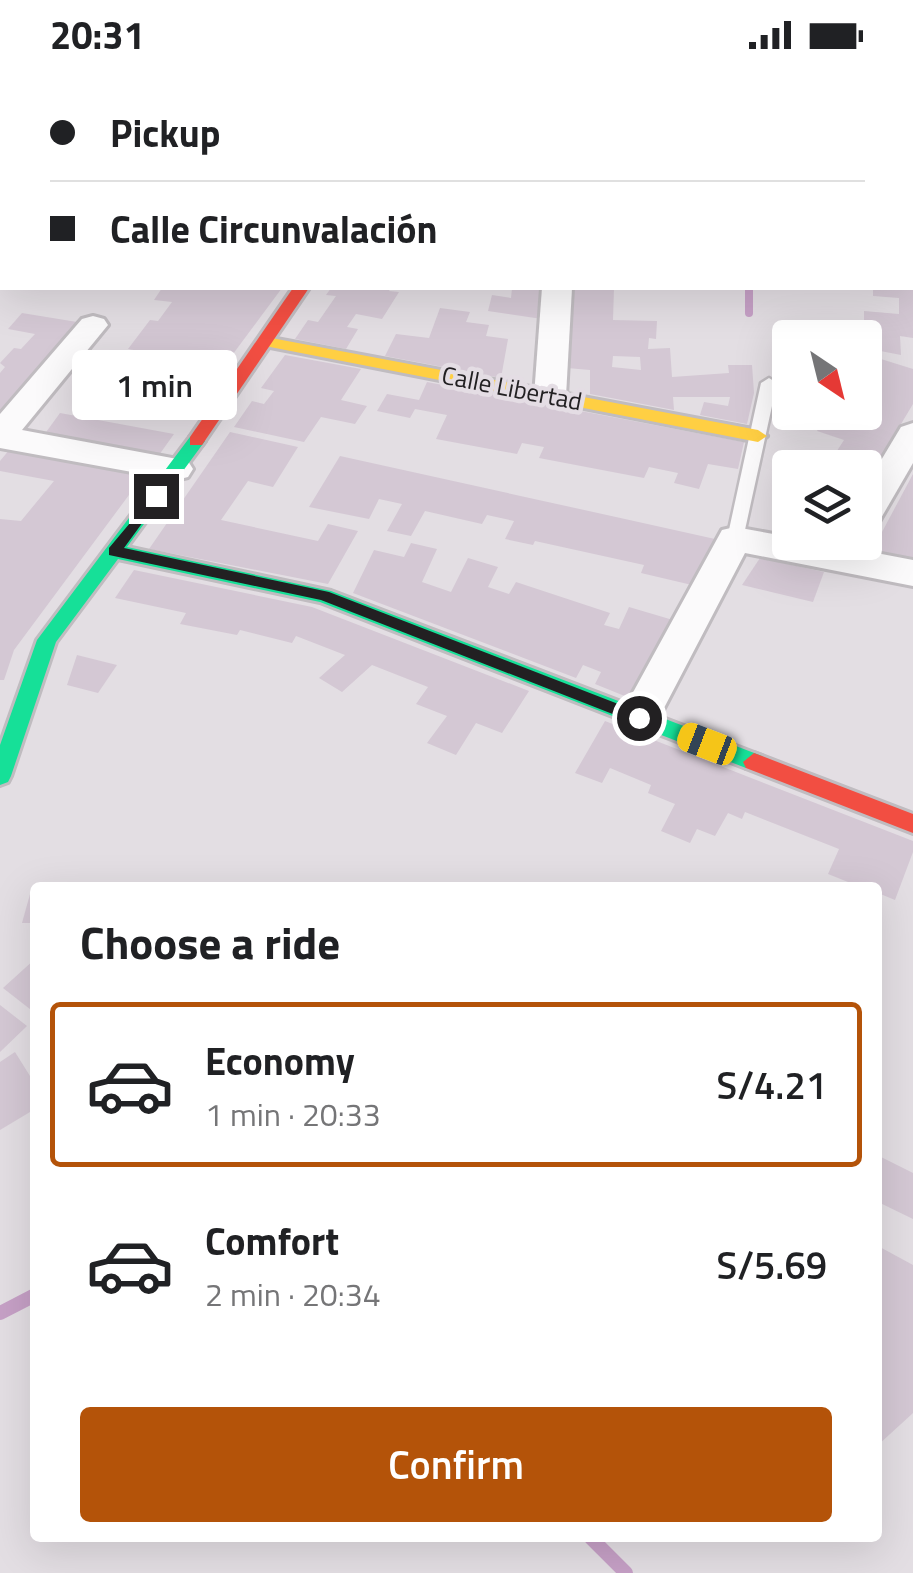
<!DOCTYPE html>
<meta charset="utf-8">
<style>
body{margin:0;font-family:"Titillium Web",sans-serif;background:#f6f6f6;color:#202124;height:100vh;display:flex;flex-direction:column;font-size:38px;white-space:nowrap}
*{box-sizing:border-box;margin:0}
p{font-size:32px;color:#757577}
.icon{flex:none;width:55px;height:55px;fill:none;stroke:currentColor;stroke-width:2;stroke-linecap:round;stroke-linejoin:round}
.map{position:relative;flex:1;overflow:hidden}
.panel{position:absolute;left:30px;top:812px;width:852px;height:660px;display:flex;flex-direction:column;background:#fff;border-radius:10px;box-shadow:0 10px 40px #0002}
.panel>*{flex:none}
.top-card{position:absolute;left:0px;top:0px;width:915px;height:220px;box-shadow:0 10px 40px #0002;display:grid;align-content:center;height:220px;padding:0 50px;background:#fff}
.needle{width:65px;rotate:145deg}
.buttons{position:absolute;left:772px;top:250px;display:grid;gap:20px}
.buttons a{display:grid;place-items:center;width:110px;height:110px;border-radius:10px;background:#fff;box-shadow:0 10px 40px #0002;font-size:50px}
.end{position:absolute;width:45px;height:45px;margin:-22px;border:12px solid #222022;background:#fff;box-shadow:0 0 0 5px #fff}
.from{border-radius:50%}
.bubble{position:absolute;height:70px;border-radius:10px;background:#fff;box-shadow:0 10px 40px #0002;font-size:32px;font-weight:600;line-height:70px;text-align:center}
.car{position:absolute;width:30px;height:60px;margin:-30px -15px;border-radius:12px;box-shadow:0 0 8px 2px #0007;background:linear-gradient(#f5c518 24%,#345 0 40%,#f5c518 0 76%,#345 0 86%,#f5c518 0)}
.top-card b{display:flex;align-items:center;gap:35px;height:95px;font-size:38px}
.top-card b+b{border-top:2px solid #e0e0e0}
.top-card i{width:25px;height:25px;background:#202124}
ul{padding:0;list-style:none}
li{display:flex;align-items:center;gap:30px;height:165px;margin:0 20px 15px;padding:0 30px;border:5px solid transparent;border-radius:10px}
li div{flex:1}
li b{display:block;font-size:38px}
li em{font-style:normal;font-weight:600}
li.active{border-color:#b45309}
li>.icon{width:90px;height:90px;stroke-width:1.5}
h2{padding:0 50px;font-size:45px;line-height:120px}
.primary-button{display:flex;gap:20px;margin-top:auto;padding:20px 50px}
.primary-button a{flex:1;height:115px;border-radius:10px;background:#b45309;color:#fff;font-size:40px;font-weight:600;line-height:115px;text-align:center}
.status{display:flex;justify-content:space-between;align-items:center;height:70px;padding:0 50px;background:#fff;direction:ltr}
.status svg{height:28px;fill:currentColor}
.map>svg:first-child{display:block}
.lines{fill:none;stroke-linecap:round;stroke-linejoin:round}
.stream-far1{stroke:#c6a0c6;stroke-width:8}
.stream{stroke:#c6a0c6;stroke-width:14}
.building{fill:#d4c8d4;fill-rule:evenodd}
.lane-casing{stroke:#c0bcc0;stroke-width:5}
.street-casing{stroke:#c0bcc0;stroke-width:6}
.fast-casing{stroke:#c0bcc0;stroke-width:6}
.slow-casing{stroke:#c0bcc0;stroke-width:6}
.jam-casing{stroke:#c0bcc0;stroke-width:6}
.lane{fill:#fbfafb;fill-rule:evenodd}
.street{fill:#fbfafb;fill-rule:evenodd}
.fast{fill:#16e098;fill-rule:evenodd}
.slow{fill:#ffcf43;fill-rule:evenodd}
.jam{fill:#f24e42;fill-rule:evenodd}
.route{fill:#222022}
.labels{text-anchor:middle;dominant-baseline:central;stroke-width:9;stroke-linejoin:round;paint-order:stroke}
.far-street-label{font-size:25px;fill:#222022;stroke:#e4dde4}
</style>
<div class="status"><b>20:31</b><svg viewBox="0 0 49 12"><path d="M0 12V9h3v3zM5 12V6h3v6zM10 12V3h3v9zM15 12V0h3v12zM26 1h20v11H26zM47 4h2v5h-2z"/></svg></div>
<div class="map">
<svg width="913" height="1503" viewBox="0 0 913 1503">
<rect width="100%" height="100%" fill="#e3dee3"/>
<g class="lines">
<!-- stream-far1 -->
<polyline class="stream-far1" points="749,218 749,243"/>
<!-- stream -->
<g class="stream">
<polyline points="0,1243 35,1225"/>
<polyline points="591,1468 626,1503"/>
</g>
</g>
<!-- building -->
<g class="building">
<polygon points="162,218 282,218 187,346 111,333 138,296 145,298 155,284 128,279 150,250 158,251 172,232 154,230"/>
<polygon points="331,218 391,218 389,221 399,222 382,249 356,244 347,257 358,259 346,279 295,269 308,250 318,252 336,226 326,225"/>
<polygon points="512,218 545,218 542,249 488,241 492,225 511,228"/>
<path d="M572 218H614L613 250 657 251 656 269 649 268 648 279 670 278 672 307 729 303 728 295H752L754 323 747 354 700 345 704 332 728 336 730 327H673L674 340 590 324V300L567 298ZM613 286 640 287 641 300 612 297Z"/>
<polygon points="873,218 913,218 913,268 900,266 901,285 865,278 865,268 847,268 847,262 864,263 864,241 899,244 899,228 873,226"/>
<polygon points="440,238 470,242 466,252 489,255 486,266 508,269 501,308 385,286 396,264 429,268"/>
<polygon points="22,243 77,252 0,341 0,303 5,297 0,293 14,278 21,279 35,264 8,259"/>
<polygon points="865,284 913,299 913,334 865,414 865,398 826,398 844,370 817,361 829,342 865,342 865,333 868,334 880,317 865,312"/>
<polygon points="285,285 361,299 341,330 367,336 355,354 321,347 304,372 234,357 252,331 264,334 274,321 261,318"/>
<polygon points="427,312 744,372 738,399 708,394 699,419 674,413 678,403 649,397 644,408 539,388 544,377 522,373 517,384 436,369 447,345 415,339 410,348 377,341 387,324 419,330"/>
<polygon points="60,343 174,364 159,385 44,365"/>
<polygon points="230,362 298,377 273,417 248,411 221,450 318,471 328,454 358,461 328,514 149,479"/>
<polygon points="10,379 146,402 14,580 4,610 0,610 0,449 21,451 54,411 0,401 0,391"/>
<polygon points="340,386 634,451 715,469 692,515 641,503 644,495 535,471 533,475 505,469 514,451 487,445 482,454 425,441 411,466 387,461 402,434 379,429 369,449 309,437"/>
<polygon points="913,404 913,494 877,488 882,462"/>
<polygon points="790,406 790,436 774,430"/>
<polygon points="411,473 437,479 422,512 451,522 468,488 498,497 488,517 509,524 516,512 610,543 604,555 619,559 629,537 673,550 632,629 595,614 601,602 583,595 576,608 353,523 374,480 404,487"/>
<polygon points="760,488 824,502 813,532 742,515"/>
<polygon points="134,500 312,537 529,621 502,663 476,653 456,685 427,673 447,646 416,634 428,617 372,595 342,622 319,608 345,585 296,566 292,573 240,560 237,565 180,554 186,543 115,528"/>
<polygon points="77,585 117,595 98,623 67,615"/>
<polygon points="605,651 913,771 913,782 895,830 878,823 878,818 863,818 828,804 839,779 745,742 742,749 728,743 715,766 697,759 690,773 661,761 675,734 648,723 651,715 610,698 602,713 575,703"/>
<polygon points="32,817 35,817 35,853 22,853"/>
<polygon points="35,889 35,943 3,918"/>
<polygon points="0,935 27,956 0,982"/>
<polygon points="15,982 35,1014 35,1039 0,1060 0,992"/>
<polygon points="881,1087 913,1103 913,1149 878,1132"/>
<polygon points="878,1176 913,1195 913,1343 878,1375"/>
</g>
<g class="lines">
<defs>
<polygon id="lane" points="769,308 777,313 743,469 735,475 727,469 761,313"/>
<g id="street">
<rect x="0" y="148" width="2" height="17"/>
<polygon points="542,218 572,218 566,326 561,333 539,333 534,326"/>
<polygon points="93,246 104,249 108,255 22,360 188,391 193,399 188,407 176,410 0,378 0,344 82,249"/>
<polygon points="913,353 913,393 877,455 865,459 865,417 901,357"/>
<polygon points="735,457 790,467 790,472 819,472 913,490 913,516 745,483 653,659 639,663 625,659 619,648 625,637 722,460"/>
</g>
<polygon id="fast" points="196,365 205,371 127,477 331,521 762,686 765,692 762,698 746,698 320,532 118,489 56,572 11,706 8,712 0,715 0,675 37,570 190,367"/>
<polygon id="slow" points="266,267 758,360 767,366 758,372 260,275 258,272"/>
<g id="jam">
<polygon points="293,218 309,218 202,375 190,375 190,367"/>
<polygon points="754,683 913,744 913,763 746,698 743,692"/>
</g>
</defs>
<!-- lane casing -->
<use href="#lane" class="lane-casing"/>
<!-- street casing -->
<use href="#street" class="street-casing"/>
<!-- fast casing -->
<use href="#fast" class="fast-casing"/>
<!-- slow casing -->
<use href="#slow" class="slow-casing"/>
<!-- jam casing -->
<use href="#jam" class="jam-casing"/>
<!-- lane -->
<use href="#lane" class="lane"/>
<!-- street -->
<use href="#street" class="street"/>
<!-- fast -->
<use href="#fast" class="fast"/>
<!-- slow -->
<use href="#slow" class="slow"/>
<!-- jam -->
<use href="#jam" class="jam"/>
</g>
<!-- route -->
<polygon class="route" points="156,422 162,426 124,478 329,522 644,644 646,648 639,654 633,652 321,530 109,485 109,478"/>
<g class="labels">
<!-- far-street labels -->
<g class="far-street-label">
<text transform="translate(512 318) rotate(11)">Calle Libertad</text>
</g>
</g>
</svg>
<div class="buttons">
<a><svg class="needle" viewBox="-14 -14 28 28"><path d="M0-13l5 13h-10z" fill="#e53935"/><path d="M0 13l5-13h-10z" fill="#757577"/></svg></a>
<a><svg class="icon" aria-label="layers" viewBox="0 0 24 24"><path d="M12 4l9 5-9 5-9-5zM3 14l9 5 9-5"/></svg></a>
</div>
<i class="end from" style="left:639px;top:648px"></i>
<i class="end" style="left:156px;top:426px"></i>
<div class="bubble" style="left:72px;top:280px;width:165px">1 min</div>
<i class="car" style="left:707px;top:674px;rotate:291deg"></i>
<div class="top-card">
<b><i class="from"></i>Pickup</b>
<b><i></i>Calle Circunvalación</b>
</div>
<section class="panel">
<h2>Choose a ride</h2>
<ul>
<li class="active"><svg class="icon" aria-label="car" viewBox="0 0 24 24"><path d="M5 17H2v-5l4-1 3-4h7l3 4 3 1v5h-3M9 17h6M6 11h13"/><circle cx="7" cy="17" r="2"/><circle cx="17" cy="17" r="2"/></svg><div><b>Economy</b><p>1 min · 20:33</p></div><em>S/4.21</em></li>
<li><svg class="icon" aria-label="car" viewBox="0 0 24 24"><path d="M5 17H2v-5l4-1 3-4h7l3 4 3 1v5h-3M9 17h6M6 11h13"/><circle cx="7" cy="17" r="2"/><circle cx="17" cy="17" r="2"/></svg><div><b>Comfort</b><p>2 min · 20:34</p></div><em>S/5.69</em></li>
</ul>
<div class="primary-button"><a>Confirm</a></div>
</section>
</div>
